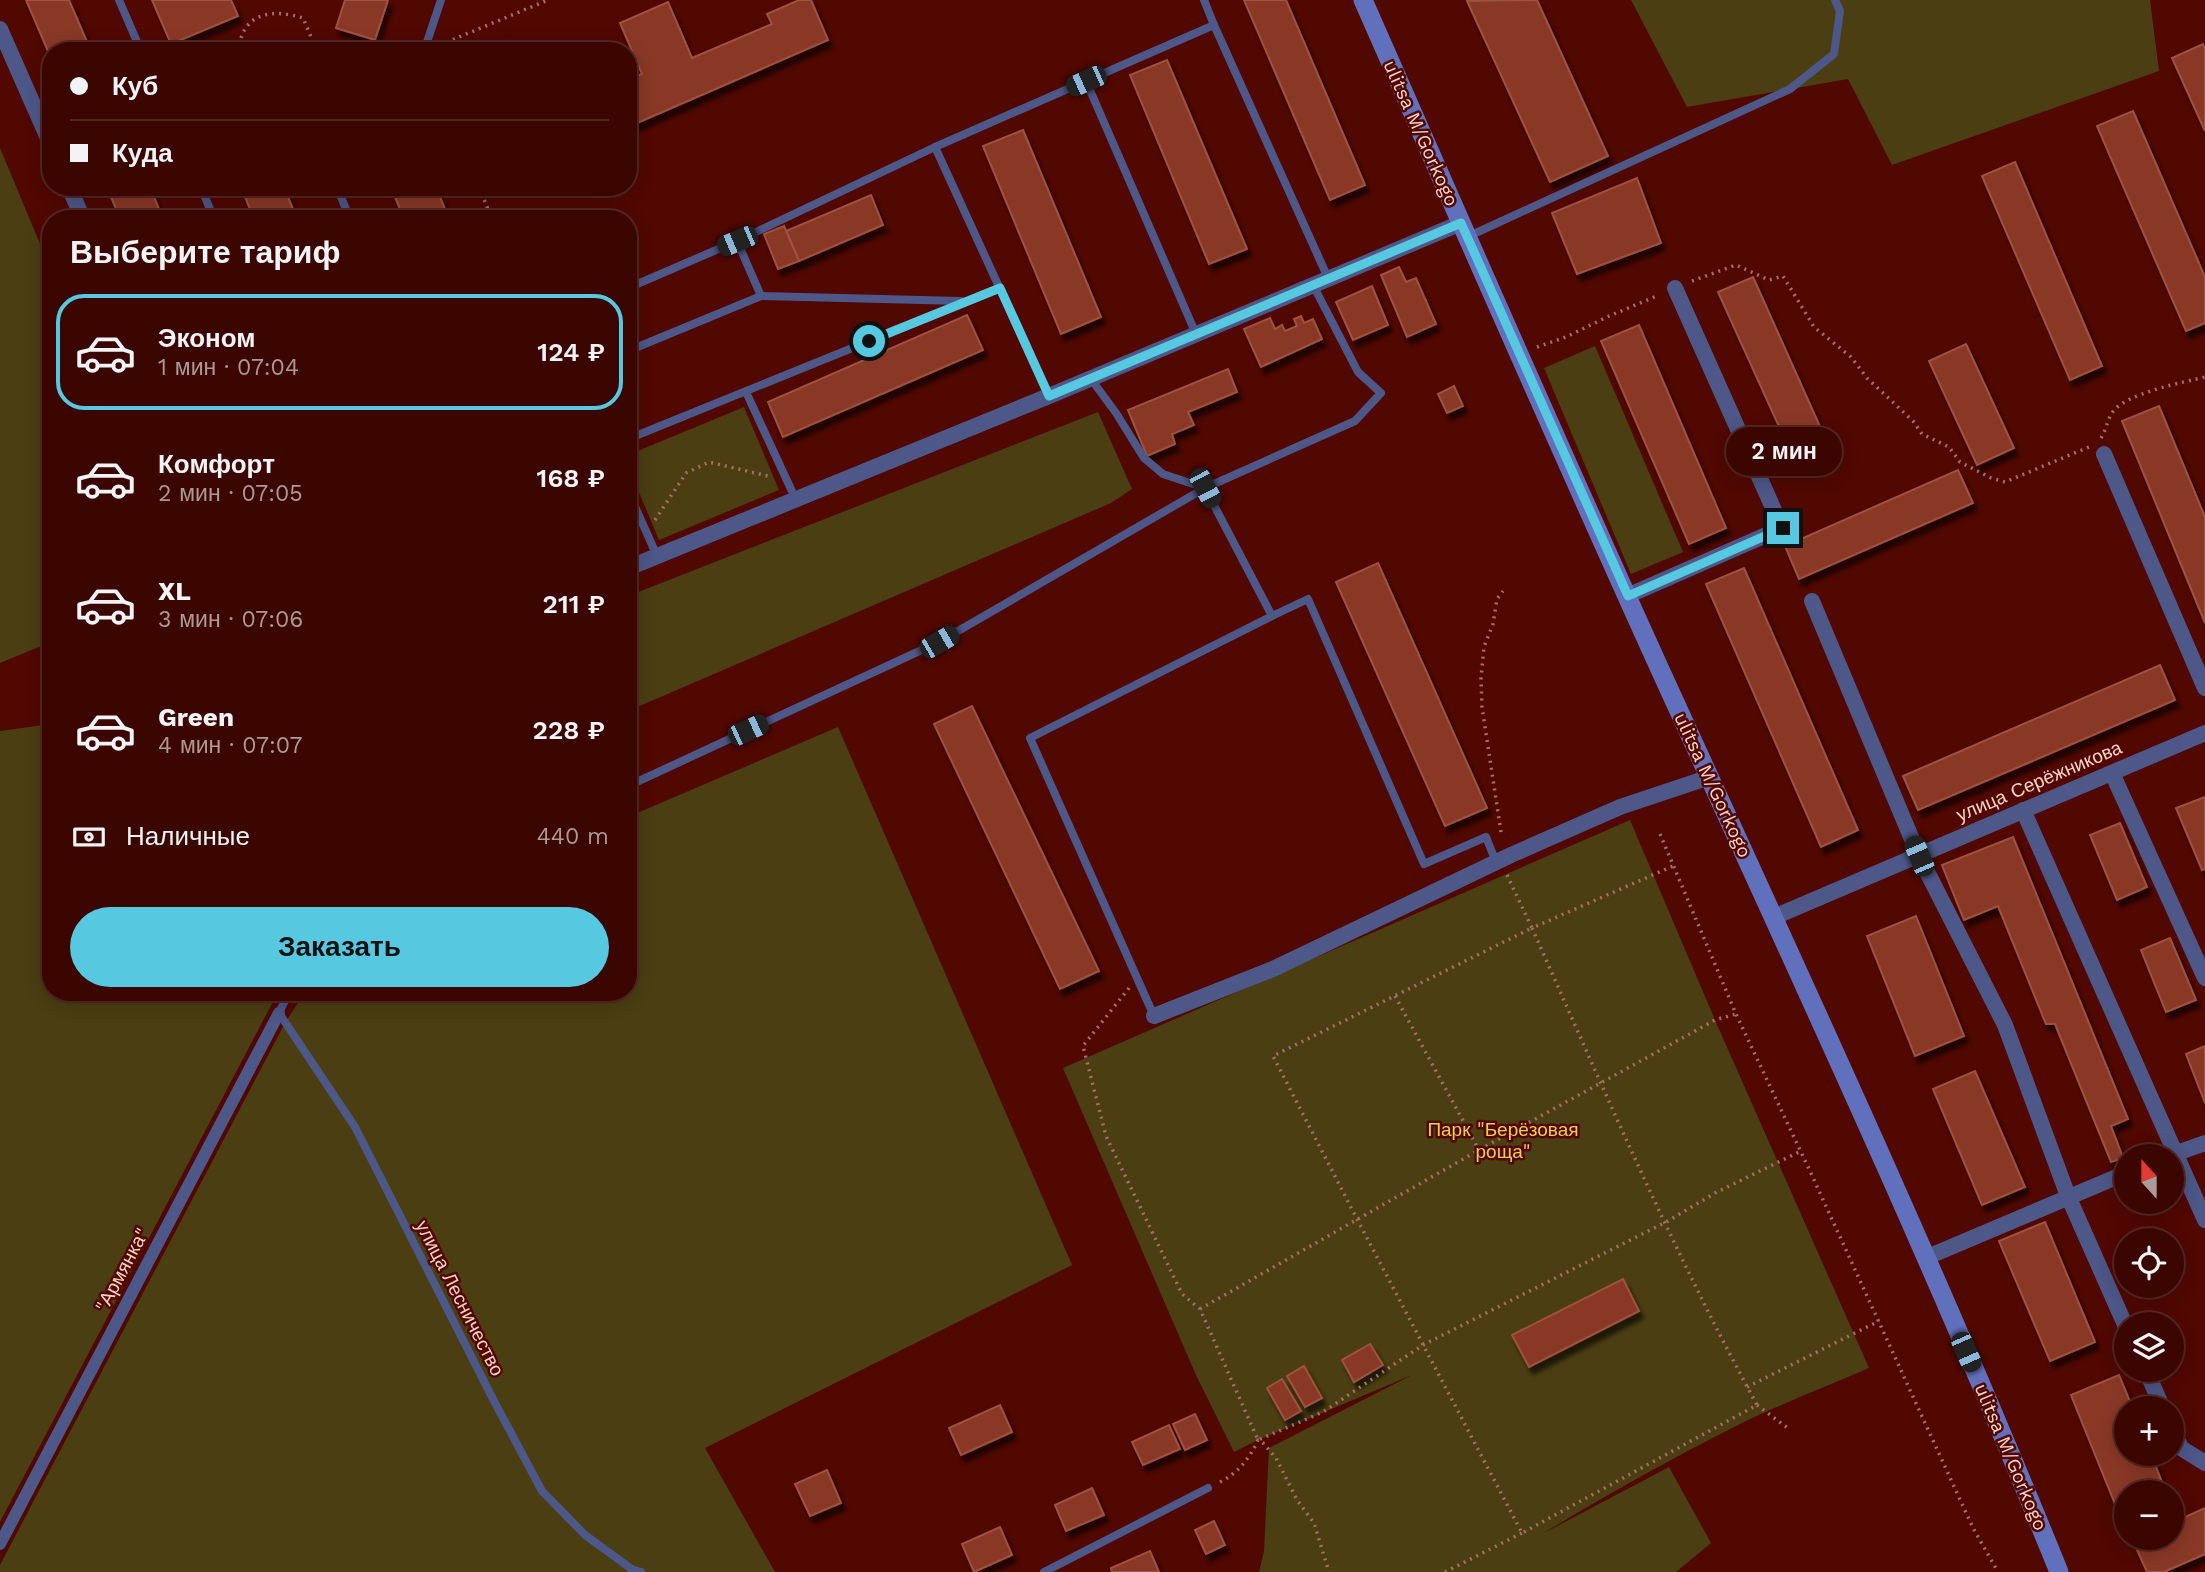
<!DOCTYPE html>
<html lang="ru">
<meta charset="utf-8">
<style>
body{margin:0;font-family:"Work Sans",sans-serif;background:#47140f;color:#f1f3f6;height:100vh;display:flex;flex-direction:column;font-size:26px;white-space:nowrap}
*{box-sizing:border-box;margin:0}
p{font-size:23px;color:#ac9999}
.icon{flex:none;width:38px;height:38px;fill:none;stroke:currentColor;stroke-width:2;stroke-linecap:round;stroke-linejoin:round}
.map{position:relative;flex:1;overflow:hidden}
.sheet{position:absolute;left:42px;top:210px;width:595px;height:791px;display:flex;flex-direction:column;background:#3c0600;border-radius:28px;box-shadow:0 4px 18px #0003,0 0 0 2px #552722}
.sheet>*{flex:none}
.guide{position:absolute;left:42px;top:42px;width:595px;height:154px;border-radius:28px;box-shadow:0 4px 18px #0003,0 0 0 2px #552722;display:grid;align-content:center;height:154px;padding:0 28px;background:#3c0600}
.needle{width:46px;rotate:339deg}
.fabs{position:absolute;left:2114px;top:1144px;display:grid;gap:14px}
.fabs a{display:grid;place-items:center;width:70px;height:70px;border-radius:50%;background:#3c0600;box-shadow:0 4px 18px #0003,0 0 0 2px #552722;font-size:35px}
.end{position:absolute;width:32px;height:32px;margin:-16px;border:9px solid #56c9e1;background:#111;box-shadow:0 0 0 4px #111}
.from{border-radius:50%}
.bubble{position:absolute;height:49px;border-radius:24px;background:#3c0600;box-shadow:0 4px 18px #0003,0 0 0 2px #552722;font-size:23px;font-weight:600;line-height:49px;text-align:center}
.car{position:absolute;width:21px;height:42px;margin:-21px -10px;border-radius:9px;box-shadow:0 0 5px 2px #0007;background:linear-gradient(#222 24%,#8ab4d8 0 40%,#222 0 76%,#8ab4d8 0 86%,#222 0)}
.guide b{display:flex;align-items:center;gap:24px;height:66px;font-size:26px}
.guide b+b{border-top:2px solid #552722}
.guide i{width:18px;height:18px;background:#f1f3f6}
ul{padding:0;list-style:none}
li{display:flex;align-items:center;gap:21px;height:116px;margin:0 14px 10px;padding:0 14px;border:4px solid transparent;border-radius:28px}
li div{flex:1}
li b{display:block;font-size:26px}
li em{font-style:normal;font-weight:600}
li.on{border-color:#56c9e1}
li>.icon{width:63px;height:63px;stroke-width:1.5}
h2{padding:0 28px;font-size:32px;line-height:84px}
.pay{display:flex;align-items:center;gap:18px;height:77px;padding:0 28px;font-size:26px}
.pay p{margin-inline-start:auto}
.cta{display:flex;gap:14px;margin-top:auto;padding:14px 28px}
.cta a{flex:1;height:80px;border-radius:42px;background:#56c9e1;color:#111;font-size:28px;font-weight:600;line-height:80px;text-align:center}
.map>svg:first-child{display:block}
.green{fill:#4a3e12}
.building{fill:#893725;stroke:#9e5241;stroke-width:2;filter:url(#shadow)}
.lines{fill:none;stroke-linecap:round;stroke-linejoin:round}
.path{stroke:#a86e65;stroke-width:3.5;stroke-dasharray:2 5;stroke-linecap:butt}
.service{stroke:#4d5788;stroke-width:8}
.pedestrian{stroke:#4d5788;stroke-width:12}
.minor{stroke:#4d5788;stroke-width:16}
.secondary{stroke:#6170bd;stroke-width:19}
.route{stroke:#56c9e1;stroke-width:9}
.labels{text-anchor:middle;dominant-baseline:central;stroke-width:5;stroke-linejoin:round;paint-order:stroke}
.street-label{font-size:19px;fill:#ffd3c8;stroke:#500800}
.park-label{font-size:19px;fill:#efcd4e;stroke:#500800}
</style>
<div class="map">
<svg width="2205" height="1572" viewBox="0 0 2205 1572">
<defs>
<filter id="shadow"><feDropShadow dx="4" dy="7" stdDeviation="2" flood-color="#0009"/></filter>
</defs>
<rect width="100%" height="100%" fill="#500800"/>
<!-- green -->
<g class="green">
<polygon points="1631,0 2150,0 2159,71 1892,165 1848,79 1687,107"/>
<polygon points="0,148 51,270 51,642 0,663"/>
<polygon points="1595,346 1683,552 1631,574 1544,368"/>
<polygon points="744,407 779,490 659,540 628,466 628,455"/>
<polygon points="1098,412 1132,489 1111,503 628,711 628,596"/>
<polygon points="51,724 51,992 278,992 0,1522 0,731"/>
<polygon points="838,727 1072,1265 705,1448 775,1572 0,1572 0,1565 285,1023 305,992 628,992 628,817"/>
<path d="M1630 820 1715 1020 1869 1368C1829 1385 1789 1401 1750 1419 1679 1454 1610 1493 1542 1534L1669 1467 1711 1543 1676 1572H1259L1264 1551 1269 1448 1412 1375 1258 1440 1234 1452 1196 1375 1063 1068Z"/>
</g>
<!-- building -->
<g class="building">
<polygon points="26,0 69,0 91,51 51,51 51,58"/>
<polygon points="152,0 231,0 238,16 171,44"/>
<polygon points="345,0 388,0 375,40 336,28"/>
<polygon points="799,0 811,0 828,40 628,127 628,80 642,74 620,23 668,2 692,58 772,24 767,14"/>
<polygon points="1244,0 1286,0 1365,185 1330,200"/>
<polygon points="1537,0 1608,156 1550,182 1467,1"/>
<polygon points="510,41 514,51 487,51"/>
<polygon points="2203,44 2205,49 2205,131 2172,58"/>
<polygon points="1167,60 1247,249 1209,264 1130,75"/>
<polygon points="2133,111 2205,277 2205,323 2186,331 2097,126"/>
<polygon points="1023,130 1101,317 1061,334 983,146"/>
<polygon points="2015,162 2102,366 2070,380 1982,176"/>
<polygon points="1637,178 1661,243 1577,274 1552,213"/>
<polygon points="107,187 150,187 163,219 120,219"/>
<polygon points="241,187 284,187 297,219 254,219"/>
<polygon points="391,187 436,187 449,219 404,219"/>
<polygon points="871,195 883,225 799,261 786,231"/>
<polygon points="784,226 799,261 778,269 764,234"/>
<polygon points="1399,267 1406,282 1416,278 1436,324 1407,337 1381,275"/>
<polygon points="1753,277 1830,449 1796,464 1718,292"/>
<polygon points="1372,286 1388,325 1353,340 1336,302"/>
<polygon points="967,315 983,350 783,437 768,402"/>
<polygon points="1301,316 1304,323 1313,319 1322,339 1261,367 1244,329 1270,318 1275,329 1282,325 1285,331 1297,326 1294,319"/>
<polygon points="1639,325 1726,528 1689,544 1601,341"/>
<polygon points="1966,344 2014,448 1977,465 1929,361"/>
<polygon points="1228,369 1237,392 1188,412 1194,425 1172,434 1175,444 1147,456 1128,410"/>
<polygon points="1454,386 1463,406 1447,413 1438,394"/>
<polygon points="2159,406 2205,517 2205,623 2122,421"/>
<polygon points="1958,470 1973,503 1799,579 1785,546"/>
<polygon points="1378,563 1487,808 1445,826 1336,582"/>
<polygon points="1744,568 1858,830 1821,847 1706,584"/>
<polygon points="2160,665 2175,700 1918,810 1903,776"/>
<polygon points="972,706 1099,971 1060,989 934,724"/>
<polygon points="2205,797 2205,869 2202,870 2176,808"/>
<polygon points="2120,823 2147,887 2117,900 2090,835"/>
<polygon points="2013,837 2128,1119 2111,1126 2123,1158 2111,1162 2055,1024 2046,1024 1998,906 1964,920 1942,865"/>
<polygon points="1916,916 1964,1036 1915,1056 1867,936"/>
<polygon points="2170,938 2196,1000 2166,1012 2141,950"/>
<polygon points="2205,1046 2205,1103 2186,1054"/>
<polygon points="1975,1071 2025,1187 1982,1205 1933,1089"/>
<polygon points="2045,1222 2095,1342 2050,1361 1999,1241"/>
<polygon points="1623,1279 1639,1311 1529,1367 1512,1335"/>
<polygon points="1370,1344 1383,1365 1354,1382 1342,1360"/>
<polygon points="1304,1366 1322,1398 1305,1407 1287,1376"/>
<polygon points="2119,1375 2133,1409 2126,1409 2126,1454 2151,1454 2165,1490 2157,1493 2126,1493 2126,1505 2117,1509 2071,1395"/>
<polygon points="1282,1379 1301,1411 1285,1420 1267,1388"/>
<polygon points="1000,1405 1012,1432 961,1455 949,1428"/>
<polygon points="1195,1414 1207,1440 1185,1450 1173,1424"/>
<polygon points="1169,1425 1180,1449 1143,1465 1132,1442"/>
<polygon points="827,1470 841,1503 810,1516 795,1484"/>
<polygon points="1092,1488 1104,1515 1066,1531 1055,1505"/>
<polygon points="2205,1508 2205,1554 2164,1572 2147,1572 2133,1541 2138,1538 2172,1538 2172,1523"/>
<polygon points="1214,1521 1225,1545 1206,1554 1195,1530"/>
<polygon points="1000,1527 1012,1555 974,1572 962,1544"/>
<polygon points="1150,1551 1159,1572 1112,1572 1111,1568"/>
</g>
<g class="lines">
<!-- path -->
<g class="path">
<polyline points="440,45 548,0"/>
<path d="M240 51 238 46C240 41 242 34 245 29 258 9 284 12 303 18L317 51"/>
<polyline points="479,187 492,219"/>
<polyline points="1692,281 1736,265 1769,280 1783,276 1814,327 1851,357 1867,378 1913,421 1922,434 1949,447 1960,462 1991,478 2005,482 2089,447"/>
<polyline points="1537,347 1566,337 1607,317 1659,295"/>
<path d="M2101 438C2106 430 2107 421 2112 413 2123 394 2184 382 2205 377"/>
<polyline points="655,520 686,473 709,462 772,477"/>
<polyline points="1501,832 1482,707 1481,678 1484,647 1493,624 1497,599 1503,591"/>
<polyline points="1660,834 1736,1014 1809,1169 1973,1528 1998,1572"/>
<polyline points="1507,875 1532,928 1673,866"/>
<path d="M1532 928C1603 1088 1673 1251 1757 1405L1522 1533 1357 1219 1273 1056Z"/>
<polyline points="1129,988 1083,1046 1106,1136 1182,1294 1200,1309 1258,1440 1323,1412 1423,1345 1666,1222 1717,1192 1801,1151"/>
<polyline points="1395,996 1479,1150"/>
<polyline points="1200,1309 1479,1150 1715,1020 1736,1014"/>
<polyline points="1747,1387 1879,1321"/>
<polyline points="1757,1405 1789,1429"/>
<path d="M1220 1482C1238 1473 1250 1458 1258 1440L1263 1443 1276 1458 1297 1500 1314 1523 1329 1572"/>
<polyline points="1445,1572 1522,1533"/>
</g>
<!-- service -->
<g class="service">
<polyline points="119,0 141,51"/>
<polyline points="1204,0 1214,25"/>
<polyline points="424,51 441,0"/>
<polyline points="1086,81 1196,334"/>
<polyline points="935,147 1049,396"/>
<polyline points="201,187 214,219"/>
<polyline points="337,187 350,219"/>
<polyline points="1467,237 1790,89 1834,54 1840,11 1835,0"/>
<polyline points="628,288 737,241"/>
<polyline points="761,296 961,301"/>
<polyline points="628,351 761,296 737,241 935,147 1214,25 1328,278"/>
<polyline points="1091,379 1116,413 1144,458 1163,474 1205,488 1272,616 1030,738 1154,1016"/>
<polyline points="746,392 796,500"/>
<polyline points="628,439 1000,288"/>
<polyline points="628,491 657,556"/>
<polyline points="1272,616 1308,599 1424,864 1486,837 1496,862"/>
<polyline points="628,786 939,642 1205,488 1355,421 1381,393 1358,372 1313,285"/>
<polyline points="289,992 279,1013 355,1127 495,1403 542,1491 585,1535 633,1570 641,1572"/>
<polyline points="1044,1572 1208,1488"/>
</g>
<!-- pedestrian -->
<polyline class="pedestrian" points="0,1544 279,1013"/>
<!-- minor -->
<g class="minor">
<polyline points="0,29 51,145"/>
<polyline points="69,187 83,219"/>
<polyline points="2104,454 2205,688"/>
<polyline points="628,568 1049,396 1461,223"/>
<polyline points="1627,596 1782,528 1675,288"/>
<polyline points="1812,601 1919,856 2005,1025 2068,1196 2126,1327"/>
<polyline points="2112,773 2205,978"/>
<polyline points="2023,810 2205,1220"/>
<polyline points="1774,917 2205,733"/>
<polyline points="1154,1016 1273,969 1511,855 1620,807 1710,777"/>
<polyline points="2166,1157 2205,1143"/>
<polyline points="1925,1258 2126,1173"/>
<polyline points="2146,1370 2163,1409"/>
<polyline points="2172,1428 2181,1448 2205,1463"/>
</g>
<!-- secondary -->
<path class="secondary" d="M1363 0C1464 229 1564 459 1668 687 1802 980 1938 1273 2059 1572"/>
</g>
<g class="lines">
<!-- route -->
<polyline class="route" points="869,341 1000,288 1049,396 1461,223 1628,596 1783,528"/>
</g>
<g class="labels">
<!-- street labels -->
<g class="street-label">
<text transform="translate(1421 133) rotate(66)">ulitsa M/Gorkogo</text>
<text transform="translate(2039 781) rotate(-23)">улица Серёжникова</text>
<text transform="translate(1713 785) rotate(65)">ulitsa M/Gorkogo</text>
<text transform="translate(122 1270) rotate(-62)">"Армянка"</text>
<text transform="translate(460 1298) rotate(63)">улица Лесничество</text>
<text transform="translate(2011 1457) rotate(67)">ulitsa M/Gorkogo</text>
</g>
<!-- park labels -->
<g class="park-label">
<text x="1503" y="1129">Парк "Берёзовая<tspan x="1503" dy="22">роща"</tspan></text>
</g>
</g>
</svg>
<div class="fabs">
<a><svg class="needle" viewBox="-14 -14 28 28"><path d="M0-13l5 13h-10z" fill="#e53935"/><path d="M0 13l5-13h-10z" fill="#ac9999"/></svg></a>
<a><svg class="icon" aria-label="locate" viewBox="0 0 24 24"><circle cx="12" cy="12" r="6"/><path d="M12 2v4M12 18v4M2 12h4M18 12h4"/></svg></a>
<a><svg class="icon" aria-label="layers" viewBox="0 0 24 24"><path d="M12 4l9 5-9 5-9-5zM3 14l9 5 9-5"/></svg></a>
<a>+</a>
<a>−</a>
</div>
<i class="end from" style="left:869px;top:341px"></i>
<i class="end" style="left:1783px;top:528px"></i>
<div class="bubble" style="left:1726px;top:427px;width:116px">2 мин</div>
<i class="car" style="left:1086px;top:81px;rotate:246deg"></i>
<i class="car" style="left:737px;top:241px;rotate:247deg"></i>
<i class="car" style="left:1205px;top:488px;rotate:152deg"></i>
<i class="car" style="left:939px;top:642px;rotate:60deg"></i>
<i class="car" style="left:748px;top:730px;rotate:65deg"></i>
<i class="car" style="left:1919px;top:856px;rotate:337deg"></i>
<i class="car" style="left:1966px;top:1352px;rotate:156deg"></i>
<div class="guide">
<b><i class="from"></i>Куб</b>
<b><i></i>Куда</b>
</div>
<section class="sheet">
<h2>Выберите тариф</h2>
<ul>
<li class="on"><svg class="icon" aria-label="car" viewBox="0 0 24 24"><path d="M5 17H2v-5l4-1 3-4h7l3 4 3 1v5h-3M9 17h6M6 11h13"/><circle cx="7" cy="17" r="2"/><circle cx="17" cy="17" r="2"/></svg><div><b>Эконом</b><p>1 мин · 07:04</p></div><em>124 ₽</em></li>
<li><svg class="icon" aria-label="car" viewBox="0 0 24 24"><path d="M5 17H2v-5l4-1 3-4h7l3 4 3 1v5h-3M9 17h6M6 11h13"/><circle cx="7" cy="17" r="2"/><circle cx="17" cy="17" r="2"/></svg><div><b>Комфорт</b><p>2 мин · 07:05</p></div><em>168 ₽</em></li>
<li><svg class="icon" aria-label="car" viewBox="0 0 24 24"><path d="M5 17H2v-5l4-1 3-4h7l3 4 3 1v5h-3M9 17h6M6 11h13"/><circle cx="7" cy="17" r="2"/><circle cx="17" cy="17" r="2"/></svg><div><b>XL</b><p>3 мин · 07:06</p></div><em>211 ₽</em></li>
<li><svg class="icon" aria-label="car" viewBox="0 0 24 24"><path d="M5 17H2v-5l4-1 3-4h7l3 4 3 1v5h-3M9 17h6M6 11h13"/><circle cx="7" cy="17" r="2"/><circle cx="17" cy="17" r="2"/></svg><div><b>Green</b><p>4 мин · 07:07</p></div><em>228 ₽</em></li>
</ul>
<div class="pay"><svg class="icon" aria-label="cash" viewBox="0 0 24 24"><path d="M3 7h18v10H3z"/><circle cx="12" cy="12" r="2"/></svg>Наличные<p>440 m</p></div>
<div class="cta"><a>Заказать</a></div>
</section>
</div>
